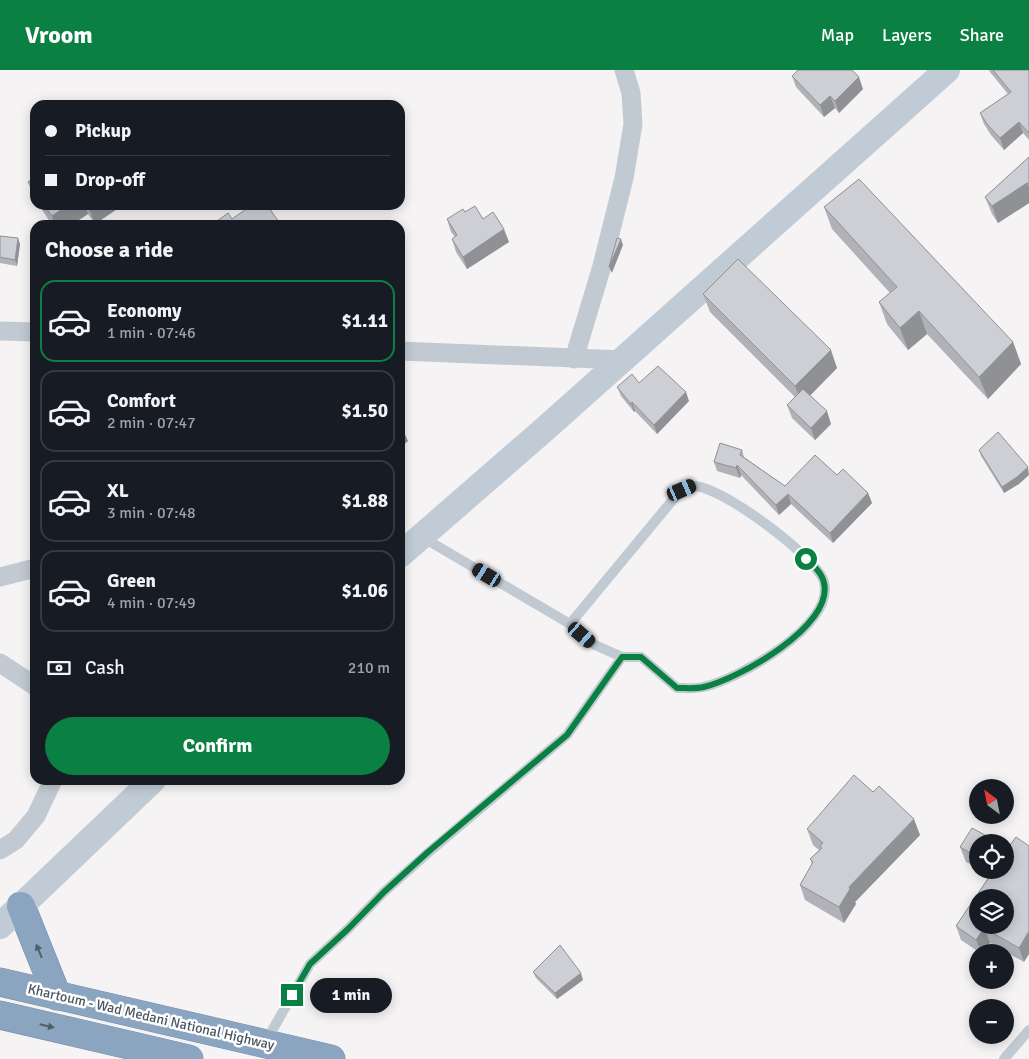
<!DOCTYPE html>
<meta charset="utf-8">
<style>
body{margin:0;font-family:Signika,sans-serif;background:#242831;color:#f1f3f6;height:100vh;display:flex;flex-direction:column;font-size:19px;white-space:nowrap}
*{box-sizing:border-box;margin:0}
p{font-size:16px;color:#9ea1a6}
.icon{flex:none;width:28px;height:28px;fill:none;stroke:currentColor;stroke-width:2;stroke-linecap:round;stroke-linejoin:round}
.map{position:relative;flex:1;overflow:hidden}
.details{position:absolute;left:30px;top:150px;width:375px;height:565px;display:flex;flex-direction:column;background:#171b24;border-radius:15px;box-shadow:0 2px 12px #0003}
.details>*{flex:none}
.banner{position:absolute;left:30px;top:30px;width:375px;height:110px;border-radius:15px;box-shadow:0 2px 12px #0003;display:grid;align-content:center;height:110px;padding:0 15px;background:#171b24}
.needle{width:32px;rotate:328deg}
.buttons{position:absolute;left:969px;top:709px;display:grid;gap:10px}
.buttons a{display:grid;place-items:center;width:45px;height:45px;border-radius:50%;background:#171b24;box-shadow:0 2px 12px #0003;font-size:25px}
.end{position:absolute;width:22px;height:22px;margin:-11px;border:6px solid #0b8043;background:#fff;box-shadow:0 0 0 2px #fff}
.from{border-radius:50%}
.bubble{position:absolute;height:35px;border-radius:18px;background:#171b24;box-shadow:0 2px 12px #0003;font-size:16px;font-weight:700;line-height:35px;text-align:center}
.car{position:absolute;width:15px;height:30px;margin:-15px -8px;border-radius:6px;box-shadow:0 0 4px 1px #0007;background:linear-gradient(#222 24%,#8ab4d8 0 40%,#222 0 76%,#8ab4d8 0 86%,#222 0)}
.banner b{display:flex;align-items:center;gap:18px;height:48px;font-size:19px}
.banner b+b{border-top:1px solid #363941}
.banner i{width:12px;height:12px;background:#f1f3f6}
ul{padding:0;list-style:none}
li{display:flex;align-items:center;gap:15px;height:82px;margin:0 10px 8px;padding:0 5px;border:2px solid #363941;border-radius:15px}
li div{flex:1}
li b{display:block;font-size:19px}
li em{font-style:normal;font-weight:700}
li.selected{border-color:#0b8043}
li>.icon{width:45px;height:45px;stroke-width:1.5}
h2{padding:0 15px;font-size:22px;line-height:60px}
.pay{display:flex;align-items:center;gap:12px;height:55px;padding:0 15px;font-size:19px}
.pay p{margin-inline-start:auto}
.button{display:flex;gap:10px;margin-top:auto;padding:10px 15px}
.button a{flex:1;height:58px;border-radius:30px;background:#0b8043;color:#fff;font-size:20px;font-weight:700;line-height:58px;text-align:center}
header{display:flex;align-items:center;gap:30px;box-sizing:border-box;height:70px;padding:0 25px;background:#0b8043;color:#fff}
header strong{font-size:24px}
nav{display:flex;gap:28px;margin-inline-start:auto;font-size:18px}
.map>svg:first-child{display:block}
.lines{fill:none;stroke-linecap:round;stroke-linejoin:round}
.highway-casing{stroke:#7690ad;stroke-width:29}
.lane{stroke:#c1cad2;stroke-width:10}
.street{stroke:#c1cad2;stroke-width:19}
.secondary{stroke:#c1cbd6;stroke-width:26}
.highway{stroke:#8ba5c1;stroke-width:28}
.wall{fill:#b0b2b7}
.shaded-wall{fill:#909195}
.building{fill:#cdcfd5;stroke:#909195;fill-rule:evenodd}
.oneway{fill:#505e6b}
.route{stroke:#0b8043;stroke-width:6}
.labels{text-anchor:middle;dominant-baseline:central;stroke-width:5;stroke-linejoin:round;paint-order:stroke}
.street-label{font-size:14px;fill:#4a5661;stroke:#fff}
</style>
<header>
<strong>Vroom</strong>
<nav><a>Map</a><a>Layers</a><a>Share</a></nav>
</header>
<div class="map">
<svg width="1029" height="989" viewBox="0 0 1029 989">
<rect width="100%" height="100%" fill="#f5f3f3"/>
<g class="lines">
<defs>
<g id="highway">
<polyline points="21,836 57,926"/>
<polyline points="0,912 331,989"/>
<polyline points="0,945 189,989"/>
</g>
</defs>
<!-- highway casing -->
<use href="#highway" class="highway-casing"/>
<!-- lane -->
<g class="lane">
<path d="M570 554 666 438C673 430 681 418 692 416 718 413 818 488 824 512 836 555 737 610 703 617 695 619 685 618 677 618L641 587H622"/>
<polyline points="265,973 310,894 348,859 384,822 429,782 567,665 622,587 595,575 570,554 422,467"/>
<polyline points="1004,989 1029,960"/>
</g>
<!-- street -->
<g class="street">
<polyline points="0,261 35,262"/>
<polyline points="400,281 623,290"/>
<polyline points="574,289 602,196 624,108 633,54 631,23 624,0"/>
<polyline points="0,507 35,498"/>
<polyline points="0,593 35,616"/>
<polyline points="0,780 16,770 36,746 53,710"/>
</g>
<!-- secondary -->
<g class="secondary">
<polyline points="400,485 546,358 947,0"/>
<polyline points="0,856 153,710"/>
</g>
<!-- highway -->
<use href="#highway" class="highway"/>
</g>
<!-- wall -->
<g class="wall">
<polygon points="989,0 1029,0 1029,70 1023,63 1004,80 991,65 984,54 980,43 1008,24 990,2"/>
<polygon points="792,6 863,19 839,43 835,38 824,47 796,17"/>
<polygon points="1029,87 1029,133 998,153 992,144 985,127"/>
<polygon points="35,107 35,130 28,112"/>
<polygon points="39,135 123,135 95,154 88,144 71,155 52,155"/>
<polygon points="824,137 1013,272 1021,294 988,329 927,264 908,280 887,254 879,232 890,223 832,159"/>
<polygon points="465,142 483,149 509,172 467,199 456,182 452,169 455,167 451,162 447,149"/>
<polygon points="0,166 20,174 17,196 0,193"/>
<polygon points="703,224 837,298 810,325 831,354 815,370 792,348 787,335 795,327 710,242"/>
<polygon points="639,313 689,331 657,364 635,341 634,342 621,326 617,317"/>
<polygon points="742,380 744,387 785,416 837,405 868,423 872,433 833,473 791,434 779,445 741,405 740,408 717,401 714,392"/>
<polygon points="979,380 1019,414 1004,423 981,386"/>
<polygon points="807,759 920,765 855,832 856,834 844,853 805,830 800,815 812,794 810,789 819,780 813,775"/>
<polygon points="978,772 978,798 966,792 960,777"/>
<polygon points="981,800 1005,800 1024,892 990,873 983,882 979,882 961,870 956,856 990,805"/>
<polygon points="533,902 583,910 557,929 536,908"/>
</g>
<!-- shaded-wall -->
<g class="shaded-wall">
<polygon points="859,7 863,19 839,43 835,31"/>
<polygon points="830,26 835,38 824,47 820,35"/>
<polygon points="1019,52 1023,63 1004,80 1000,68"/>
<polygon points="1027,113 1029,117 1029,133 998,153 992,136"/>
<polygon points="68,135 84,135 88,144 71,155 55,155 52,146"/>
<polygon points="90,135 123,135 95,154 88,136"/>
<polygon points="504,159 509,172 467,199 463,187"/>
<polygon points="18,168 20,174 17,196 15,190"/>
<polygon points="621,169 623,175 612,203 609,197"/>
<polygon points="919,241 927,264 908,280 900,258"/>
<polygon points="1013,272 1021,294 988,329 979,307"/>
<polygon points="831,280 837,298 802,334 795,316"/>
<polygon points="686,322 689,331 657,364 654,355"/>
<polygon points="632,332 635,341 634,342 631,334"/>
<polygon points="827,341 831,354 815,370 811,358"/>
<polygon points="403,360 408,371 400,378 400,363"/>
<polygon points="737,395 741,405 740,408 736,398"/>
<polygon points="1028,397 1029,405 1019,414 1004,423 1002,417"/>
<polygon points="868,423 872,433 833,473 830,463"/>
<polygon points="788,424 791,434 779,445 776,435"/>
<polygon points="914,749 920,765 855,832 856,834 844,853 839,837 849,817"/>
<polygon points="984,858 990,873 983,882 981,882 976,870"/>
<polygon points="1029,861 1029,884 1024,892 1019,878"/>
<polygon points="581,903 583,910 557,929 555,923"/>
</g>
<!-- building -->
<g class="building">
<polygon points="798,0 852,0 859,7 835,31 830,26 820,35 792,6"/>
<polygon points="993,0 1029,0 1029,63 1019,52 1000,68 987,54 980,43 1011,22"/>
<polygon points="1029,87 1029,114 1027,113 992,136 985,127"/>
<polygon points="35,107 35,121 28,112"/>
<polygon points="859,109 1013,272 979,307 919,241 900,258 879,232 897,217 824,137"/>
<polygon points="44,135 68,135 52,146"/>
<polygon points="252,135 267,135 281,155 212,155 228,143 232,149"/>
<polygon points="475,136 483,149 493,142 504,159 463,187 452,169 457,165 447,149 463,139 465,142"/>
<polygon points="0,166 18,168 15,190 0,187"/>
<polygon points="617,168 621,169 609,197"/>
<polygon points="738,189 831,280 795,316 703,224"/>
<polygon points="658,296 686,322 654,355 632,332 631,334 617,317 632,304 639,313"/>
<polygon points="803,319 827,341 811,358 787,335"/>
<polygon points="400,356 403,360 400,363"/>
<polygon points="998,362 1028,397 1017,407 1002,417 979,380"/>
<polygon points="720,373 742,380 740,385 785,416 815,385 837,405 843,399 868,423 830,463 788,424 776,435 737,395 736,398 714,392"/>
<polygon points="854,705 873,722 879,716 914,749 849,817 850,819 839,837 800,815 813,792 810,789 822,778 820,776 823,773 807,759"/>
<polygon points="972,758 998,772 978,772 978,787 960,777"/>
<path d="M1016 767 1029 776V861L1019 878 984 858 976 870 956 856 994 800H1005V777L1008 778ZM978 828H1005V855H978Z"/>
<polygon points="560,875 581,903 555,923 533,902"/>
</g>
<!-- one-way arrows -->
<defs><path id="oneway-solid" d="M-6-.8H1V-3.2L6.5 0L1 3.2V.8H-6Z" transform="scale(1.25)"/></defs>
<g class="oneway">
<use href="#oneway-solid" transform="translate(39 881) rotate(-112)"/>
<use href="#oneway-solid" transform="translate(47 956) rotate(13)"/>
</g>
<g class="lines">
<!-- route -->
<path class="route" d="M292 925 310 894 348 859 384 822 428 782 567 665 622 587H641L677 618C686 618 696 619 704 617 738 609 834 556 824 513 822 503 814 496 806 489"/>
</g>
<g class="labels">
<!-- street labels -->
<g class="street-label">
<text transform="translate(151 947) rotate(13)">Khartoum - Wad Medani National Highway</text>
</g>
</g>
</svg>
<div class="buttons">
<a><svg class="needle" viewBox="-14 -14 28 28"><path d="M0-13l5 13h-10z" fill="#e53935"/><path d="M0 13l5-13h-10z" fill="#9ea1a6"/></svg></a>
<a><svg class="icon" aria-label="locate" viewBox="0 0 24 24"><circle cx="12" cy="12" r="6"/><path d="M12 2v4M12 18v4M2 12h4M18 12h4"/></svg></a>
<a><svg class="icon" aria-label="layers" viewBox="0 0 24 24"><path d="M12 4l9 5-9 5-9-5zM3 14l9 5 9-5"/></svg></a>
<a>+</a>
<a>−</a>
</div>
<i class="end from" style="left:806px;top:489px"></i>
<i class="end" style="left:292px;top:925px"></i>
<div class="bubble" style="left:310px;top:908px;width:82px">1 min</div>
<i class="car" style="left:682px;top:420px;rotate:67deg"></i>
<i class="car" style="left:487px;top:505px;rotate:301deg"></i>
<i class="car" style="left:582px;top:565px;rotate:131deg"></i>
<div class="banner">
<b><i class="from"></i>Pickup</b>
<b><i></i>Drop-off</b>
</div>
<section class="details">
<h2>Choose a ride</h2>
<ul>
<li class="selected"><svg class="icon" aria-label="car" viewBox="0 0 24 24"><path d="M5 17H2v-5l4-1 3-4h7l3 4 3 1v5h-3M9 17h6M6 11h13"/><circle cx="7" cy="17" r="2"/><circle cx="17" cy="17" r="2"/></svg><div><b>Economy</b><p>1 min · 07:46</p></div><em>$1.11</em></li>
<li><svg class="icon" aria-label="car" viewBox="0 0 24 24"><path d="M5 17H2v-5l4-1 3-4h7l3 4 3 1v5h-3M9 17h6M6 11h13"/><circle cx="7" cy="17" r="2"/><circle cx="17" cy="17" r="2"/></svg><div><b>Comfort</b><p>2 min · 07:47</p></div><em>$1.50</em></li>
<li><svg class="icon" aria-label="car" viewBox="0 0 24 24"><path d="M5 17H2v-5l4-1 3-4h7l3 4 3 1v5h-3M9 17h6M6 11h13"/><circle cx="7" cy="17" r="2"/><circle cx="17" cy="17" r="2"/></svg><div><b>XL</b><p>3 min · 07:48</p></div><em>$1.88</em></li>
<li><svg class="icon" aria-label="car" viewBox="0 0 24 24"><path d="M5 17H2v-5l4-1 3-4h7l3 4 3 1v5h-3M9 17h6M6 11h13"/><circle cx="7" cy="17" r="2"/><circle cx="17" cy="17" r="2"/></svg><div><b>Green</b><p>4 min · 07:49</p></div><em>$1.06</em></li>
</ul>
<div class="pay"><svg class="icon" aria-label="cash" viewBox="0 0 24 24"><path d="M3 7h18v10H3z"/><circle cx="12" cy="12" r="2"/></svg>Cash<p>210 m</p></div>
<div class="button"><a>Confirm</a></div>
</section>
</div>
